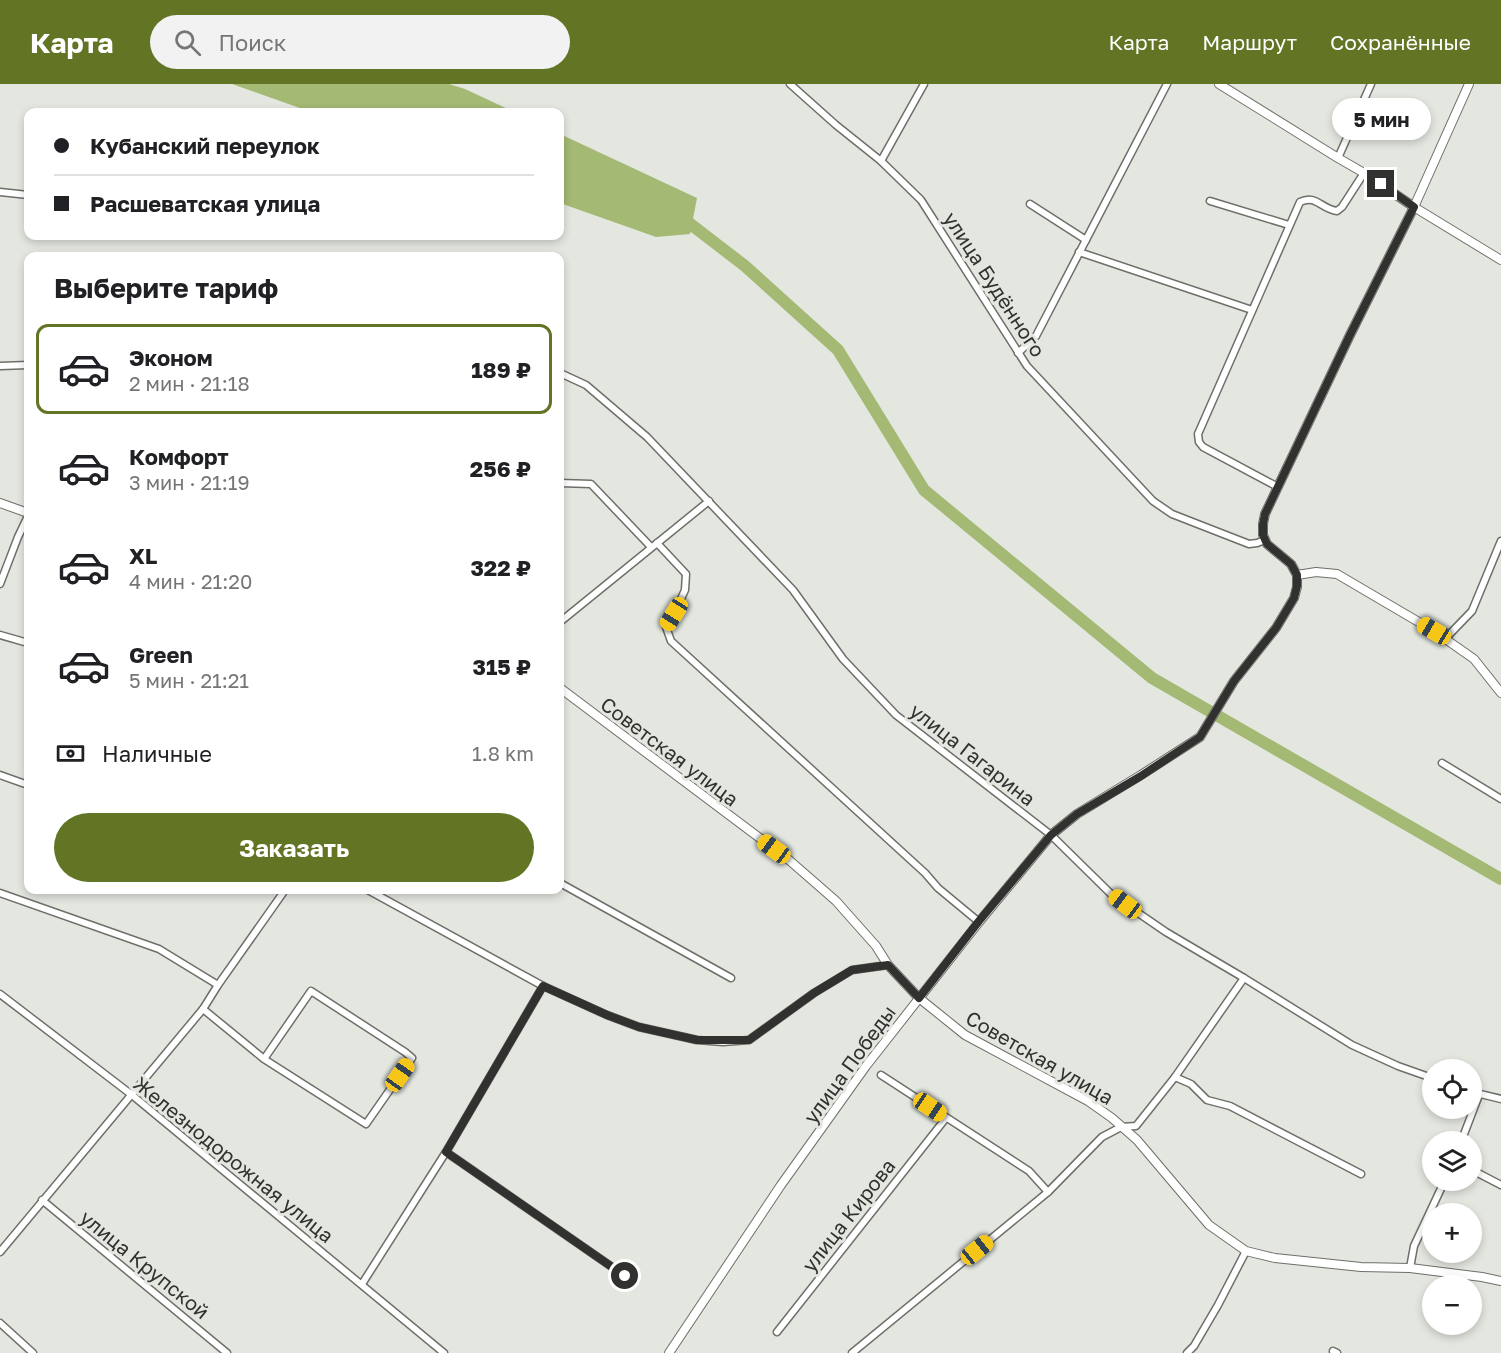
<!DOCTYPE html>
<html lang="ru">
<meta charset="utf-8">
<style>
body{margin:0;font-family:"Golos Text",sans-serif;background:#f2f2f2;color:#202124;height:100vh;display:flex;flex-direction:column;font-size:22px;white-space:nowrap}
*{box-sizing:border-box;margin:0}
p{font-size:20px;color:#757577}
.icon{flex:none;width:33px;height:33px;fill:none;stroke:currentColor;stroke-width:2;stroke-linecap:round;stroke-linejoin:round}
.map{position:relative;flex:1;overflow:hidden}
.side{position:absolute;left:24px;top:168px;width:540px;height:642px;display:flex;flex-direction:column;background:#fff;border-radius:12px;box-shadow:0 3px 9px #0003}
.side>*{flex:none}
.banner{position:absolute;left:24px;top:24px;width:540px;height:132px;border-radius:12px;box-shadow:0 3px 9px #0003;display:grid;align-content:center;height:132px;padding:0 30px;background:#fff}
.fabs{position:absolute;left:1422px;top:975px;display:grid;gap:12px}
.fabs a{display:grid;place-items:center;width:60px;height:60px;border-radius:50%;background:#fff;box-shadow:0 3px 9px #0003;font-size:30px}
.end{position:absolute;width:27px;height:27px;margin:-14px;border:8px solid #31312f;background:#fff;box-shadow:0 0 0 3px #fff}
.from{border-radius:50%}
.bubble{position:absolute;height:42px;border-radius:21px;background:#fff;box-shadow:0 3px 9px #0003;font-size:20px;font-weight:700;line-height:42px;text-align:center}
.car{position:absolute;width:18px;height:36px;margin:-18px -9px;border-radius:8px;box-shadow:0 0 4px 2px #0007;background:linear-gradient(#f5c518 24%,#345 0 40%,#f5c518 0 76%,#345 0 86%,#f5c518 0)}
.banner b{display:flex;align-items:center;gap:21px;height:57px;font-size:22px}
.banner b+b{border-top:2px solid #e0e0e0}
.banner i{width:15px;height:15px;background:#202124}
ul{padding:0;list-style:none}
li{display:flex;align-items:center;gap:18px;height:90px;margin:0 12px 9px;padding:0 18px;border:3px solid transparent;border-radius:12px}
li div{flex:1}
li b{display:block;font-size:22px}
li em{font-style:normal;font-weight:700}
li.selected{border-color:#617524}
li>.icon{width:54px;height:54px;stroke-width:1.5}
h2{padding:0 30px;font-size:27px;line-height:72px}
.pay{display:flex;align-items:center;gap:15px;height:66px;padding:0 30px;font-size:22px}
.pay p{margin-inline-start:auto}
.action{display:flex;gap:12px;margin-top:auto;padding:12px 30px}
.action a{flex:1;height:69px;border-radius:36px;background:#617524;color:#fff;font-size:24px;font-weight:700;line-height:69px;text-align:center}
header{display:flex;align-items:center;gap:36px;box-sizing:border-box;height:84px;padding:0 30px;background:#617524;color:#fff}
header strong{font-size:28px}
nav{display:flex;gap:33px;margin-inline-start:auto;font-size:21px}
.search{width:420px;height:54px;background:#f2f2f2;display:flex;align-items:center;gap:15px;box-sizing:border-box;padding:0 21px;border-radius:33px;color:#757577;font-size:22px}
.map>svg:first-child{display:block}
.water{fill:#a4b974}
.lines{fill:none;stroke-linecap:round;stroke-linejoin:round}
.river{stroke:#a4b974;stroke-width:12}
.minor-casing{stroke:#6d6f69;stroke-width:9}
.tertiary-casing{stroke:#6d6f69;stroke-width:10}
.minor{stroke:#fff;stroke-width:6}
.tertiary{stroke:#fff;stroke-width:8}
.route{stroke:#31312f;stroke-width:8}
.labels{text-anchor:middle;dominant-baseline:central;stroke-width:6;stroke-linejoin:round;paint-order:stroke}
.street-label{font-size:20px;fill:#31312f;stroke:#e4e7e0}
</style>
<header>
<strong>Карта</strong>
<div class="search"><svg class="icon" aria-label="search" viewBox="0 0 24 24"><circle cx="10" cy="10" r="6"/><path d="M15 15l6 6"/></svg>Поиск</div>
<nav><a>Карта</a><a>Маршрут</a><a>Сохранённые</a></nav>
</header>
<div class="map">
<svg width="1501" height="1269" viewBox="0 0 1501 1269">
<rect width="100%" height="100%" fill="#e4e7e0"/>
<!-- water -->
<g class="water">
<polygon points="232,0 449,0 465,5 514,28 311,28"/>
<polygon points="560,50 697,114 690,150 656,153 560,119"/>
</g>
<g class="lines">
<!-- river -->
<polyline class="river" points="680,132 745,182 838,266 924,406 1152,594 1501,795"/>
<defs>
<g id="minor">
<polyline points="790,0 836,41 881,77 921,116 1027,282 1153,417 1172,430 1249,460 1257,459 1265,456"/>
<polyline points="1338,74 1371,0"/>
<polyline points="881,77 924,0"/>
<polyline points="0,108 28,111"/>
<polyline points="1210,117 1289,141"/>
<polyline points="1030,120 1086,156"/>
<polyline points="1079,168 1252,226"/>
<polyline points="1018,269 1036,252 1167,0"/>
<polyline points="0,282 28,281"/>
<polyline points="560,289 586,301 647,353 793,506 843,575 896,631 1051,751 1112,811 1166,848 1244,894 1352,961 1398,982 1432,994"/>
<polyline points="560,399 591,400 651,463"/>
<path d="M1278 403 1203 363 1199 358 1198 350 1300 118C1316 110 1321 125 1337 127L1342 123 1364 89"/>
<polyline points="657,459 686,490 685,506 674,530 666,543 671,557 925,789 938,804 979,838"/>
<polyline points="0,500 18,453 28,432"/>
<polyline points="560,538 709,417"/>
<polyline points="0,551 28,559"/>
<polyline points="1444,556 1472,527 1501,457"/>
<polyline points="1442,679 1501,715"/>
<polyline points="0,691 28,701"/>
<polyline points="560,799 731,894"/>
<polyline points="368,806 543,902 607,931 639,943 697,956 723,958 749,956 814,909 852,886 888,881"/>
<polyline points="0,809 159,865 218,901"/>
<polyline points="0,910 132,1011 444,1269"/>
<polyline points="203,925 264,975 366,1040 412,974 405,968 311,907 264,975"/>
<polyline points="881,991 1029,1087 1048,1108"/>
<polyline points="1175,993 1191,1000 1207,1016 1230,1022 1361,1090"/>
<polyline points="1472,1008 1501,1015"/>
<polyline points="1461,1058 1479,1011"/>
<polyline points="446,1068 625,1192"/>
<polyline points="1472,1086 1501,1101"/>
<polyline points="42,1116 227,1269"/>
<polyline points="0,1168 203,925 218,901 285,806"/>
<polyline points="1410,1184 1414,1162 1445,1096"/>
<polyline points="362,1200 446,1068 543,902"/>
<polyline points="0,1239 33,1269"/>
<polyline points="777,1248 946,1034"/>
<polyline points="1333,1267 1337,1269"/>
<polyline points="852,1269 1048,1108 1102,1053 1121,1043 1136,1042 1175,993 1244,894"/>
<polyline points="1187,1269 1194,1262 1218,1221 1246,1167"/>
</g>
<g id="tertiary">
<polyline points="1219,0 1338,74 1364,89 1414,123 1501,176"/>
<polyline points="0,419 28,429"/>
<polyline points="1297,491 1316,488 1337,490 1434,547 1474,575 1501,609"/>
<polyline points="560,604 789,776 836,817 876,862 888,881 919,914 965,951 1088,1017 1112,1034 1137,1056 1209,1141 1246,1167 1275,1174 1361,1183 1410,1184 1482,1193 1501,1197"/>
<polyline points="669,1269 781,1101 866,982 979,838 1051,751 1077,730 1141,691 1200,653 1234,597 1276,544 1294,514 1297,503 1297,491 1291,480 1267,460 1263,451 1263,440 1265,430 1350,251 1414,123 1469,0"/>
</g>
</defs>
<!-- minor casing -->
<use href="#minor" class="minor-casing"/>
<!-- tertiary casing -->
<use href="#tertiary" class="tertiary-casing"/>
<!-- minor -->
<use href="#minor" class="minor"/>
<!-- tertiary -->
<use href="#tertiary" class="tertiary"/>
</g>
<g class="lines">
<!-- route -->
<polyline class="route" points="625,1192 446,1068 543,902 607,931 639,943 697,956 749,956 814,909 852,886 888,881 919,914 979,837 1051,751 1077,730 1141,692 1200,653 1234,597 1276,544 1294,514 1297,502 1297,491 1291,480 1267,460 1263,451 1263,440 1265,430 1350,251 1414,123 1381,100"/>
</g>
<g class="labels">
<!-- street labels -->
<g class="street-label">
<text transform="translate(995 200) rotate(57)">улица Будённого</text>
<text transform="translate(670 667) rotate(37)">Советская улица</text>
<text transform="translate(973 670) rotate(38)">улица Гагарина</text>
<text transform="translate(1040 973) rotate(30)">Советская улица</text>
<text transform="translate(849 980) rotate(-54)">улица Победы</text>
<text transform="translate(234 1075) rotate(39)">Железнодорожная улица</text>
<text transform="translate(848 1131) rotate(-52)">улица Кирова</text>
<text transform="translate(145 1180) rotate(39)">улица Крупской</text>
</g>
</g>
</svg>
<div class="fabs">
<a><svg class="icon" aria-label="locate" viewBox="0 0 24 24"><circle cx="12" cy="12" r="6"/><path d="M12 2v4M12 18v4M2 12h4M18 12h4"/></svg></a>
<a><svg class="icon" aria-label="layers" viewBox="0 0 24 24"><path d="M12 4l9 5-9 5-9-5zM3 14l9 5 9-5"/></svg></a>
<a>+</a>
<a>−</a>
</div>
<i class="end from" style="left:625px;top:1192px"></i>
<i class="end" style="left:1381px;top:100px"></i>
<div class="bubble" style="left:1332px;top:14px;width:99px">5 мин</div>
<i class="car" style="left:674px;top:530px;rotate:212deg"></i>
<i class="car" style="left:1434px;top:547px;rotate:300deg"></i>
<i class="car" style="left:774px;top:765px;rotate:306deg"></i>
<i class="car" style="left:1125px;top:820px;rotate:307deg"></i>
<i class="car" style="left:400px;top:991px;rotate:35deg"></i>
<i class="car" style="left:930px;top:1023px;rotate:124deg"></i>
<i class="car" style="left:977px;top:1166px;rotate:51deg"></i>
<div class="banner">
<b><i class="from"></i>Кубанский переулок</b>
<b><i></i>Расшеватская улица</b>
</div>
<section class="side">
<h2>Выберите тариф</h2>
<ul>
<li class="selected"><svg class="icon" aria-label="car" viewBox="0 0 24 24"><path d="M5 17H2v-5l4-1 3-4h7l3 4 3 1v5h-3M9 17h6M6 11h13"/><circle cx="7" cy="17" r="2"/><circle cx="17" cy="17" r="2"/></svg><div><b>Эконом</b><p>2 мин · 21:18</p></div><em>189 ₽</em></li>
<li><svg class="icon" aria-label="car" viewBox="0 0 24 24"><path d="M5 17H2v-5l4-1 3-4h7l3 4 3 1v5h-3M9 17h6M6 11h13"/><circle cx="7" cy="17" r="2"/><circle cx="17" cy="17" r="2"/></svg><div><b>Комфорт</b><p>3 мин · 21:19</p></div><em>256 ₽</em></li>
<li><svg class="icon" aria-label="car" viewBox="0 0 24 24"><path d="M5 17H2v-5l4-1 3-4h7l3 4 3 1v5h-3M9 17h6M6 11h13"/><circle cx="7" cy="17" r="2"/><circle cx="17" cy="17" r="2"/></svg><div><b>XL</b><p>4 мин · 21:20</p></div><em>322 ₽</em></li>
<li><svg class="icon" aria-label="car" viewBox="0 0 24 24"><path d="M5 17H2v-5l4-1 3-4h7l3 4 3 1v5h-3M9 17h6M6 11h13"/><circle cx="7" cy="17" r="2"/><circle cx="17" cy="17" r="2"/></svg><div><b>Green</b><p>5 мин · 21:21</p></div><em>315 ₽</em></li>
</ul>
<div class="pay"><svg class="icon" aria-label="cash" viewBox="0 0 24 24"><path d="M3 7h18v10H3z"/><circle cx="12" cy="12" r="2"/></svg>Наличные<p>1.8 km</p></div>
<div class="action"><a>Заказать</a></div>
</section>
</div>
